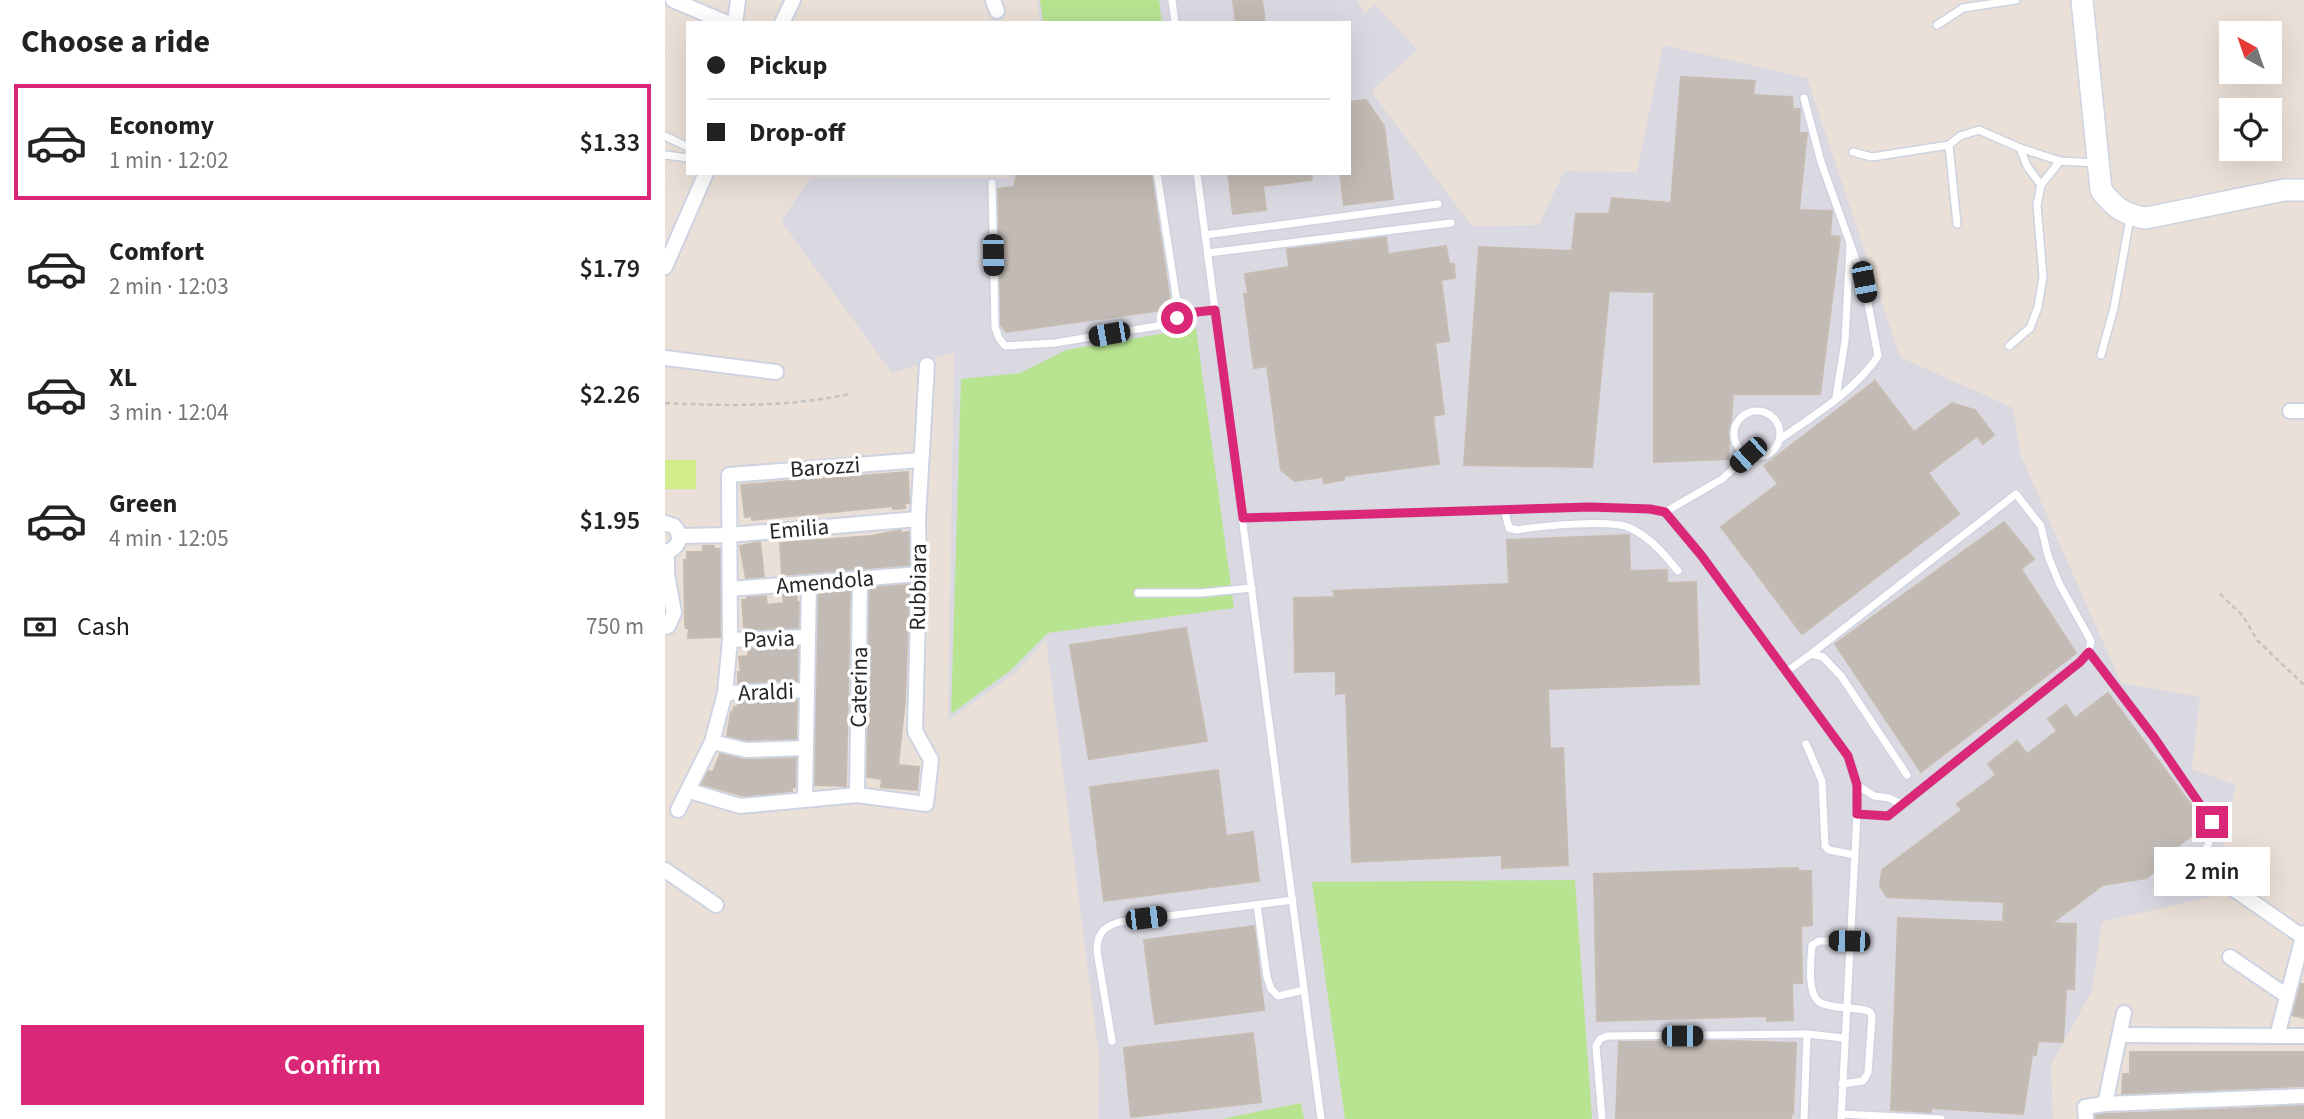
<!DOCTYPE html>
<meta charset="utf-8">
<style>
body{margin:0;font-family:"Source Sans 3",sans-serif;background:#f6f6f6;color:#222;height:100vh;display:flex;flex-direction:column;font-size:26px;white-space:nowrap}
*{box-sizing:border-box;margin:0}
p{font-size:23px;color:#767676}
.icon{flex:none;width:38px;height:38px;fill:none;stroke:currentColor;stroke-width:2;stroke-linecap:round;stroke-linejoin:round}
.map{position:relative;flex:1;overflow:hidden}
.side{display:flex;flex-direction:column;background:#fff;width:665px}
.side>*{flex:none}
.banner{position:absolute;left:21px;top:21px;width:665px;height:154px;border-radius:0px;box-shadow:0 7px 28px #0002;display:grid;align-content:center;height:154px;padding:0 21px;background:#fff}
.needle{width:46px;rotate:320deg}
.fabs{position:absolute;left:1554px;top:21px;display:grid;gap:14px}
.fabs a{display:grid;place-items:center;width:63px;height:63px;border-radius:0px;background:#fff;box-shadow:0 7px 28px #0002;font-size:35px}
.end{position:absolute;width:32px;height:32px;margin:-16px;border:9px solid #db2777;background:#fff;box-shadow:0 0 0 4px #fff}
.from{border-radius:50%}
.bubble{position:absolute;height:49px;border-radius:0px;background:#fff;box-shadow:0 7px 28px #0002;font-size:23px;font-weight:600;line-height:49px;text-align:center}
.car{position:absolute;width:21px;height:42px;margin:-21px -10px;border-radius:9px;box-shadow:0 0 5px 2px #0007;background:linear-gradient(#222 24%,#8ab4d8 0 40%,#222 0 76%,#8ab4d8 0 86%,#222 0)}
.banner b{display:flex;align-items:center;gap:24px;height:66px;font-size:26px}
.banner b+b{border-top:2px solid #e0e0e0}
.banner i{width:18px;height:18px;background:#222}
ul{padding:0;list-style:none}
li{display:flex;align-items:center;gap:21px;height:116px;margin:0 14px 10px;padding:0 7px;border:4px solid transparent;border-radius:0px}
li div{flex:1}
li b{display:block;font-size:26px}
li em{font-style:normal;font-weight:600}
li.active{border-color:#db2777}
li>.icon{width:63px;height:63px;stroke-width:1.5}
h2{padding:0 21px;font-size:32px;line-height:84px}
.pay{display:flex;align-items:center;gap:18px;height:77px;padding:0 21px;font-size:26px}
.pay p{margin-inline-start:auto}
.cta{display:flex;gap:14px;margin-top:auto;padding:14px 21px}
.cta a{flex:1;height:80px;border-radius:0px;background:#db2777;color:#fff;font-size:28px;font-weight:600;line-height:80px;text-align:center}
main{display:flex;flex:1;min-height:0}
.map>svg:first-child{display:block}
.industrial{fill:#dad9e2}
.green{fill:#b8e491}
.pitch{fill:#d0ec8b}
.building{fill:#c2bab4;stroke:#c6bcb1;stroke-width:2}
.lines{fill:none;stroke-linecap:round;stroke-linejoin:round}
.lane-casing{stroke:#cdd3e1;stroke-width:10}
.street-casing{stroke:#cdd3e1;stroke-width:18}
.secondary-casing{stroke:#cdd3e1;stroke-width:24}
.path{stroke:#c3c3c3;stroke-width:2.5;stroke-dasharray:5 3.5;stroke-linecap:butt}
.lane{stroke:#fff;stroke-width:7}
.street{stroke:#fff;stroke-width:14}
.secondary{stroke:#fff;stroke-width:21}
.route{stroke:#db2777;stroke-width:9}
.labels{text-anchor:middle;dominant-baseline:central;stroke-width:7;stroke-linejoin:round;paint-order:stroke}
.street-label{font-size:23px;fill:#272727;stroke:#fff}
</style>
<main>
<section class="side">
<h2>Choose a ride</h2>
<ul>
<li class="active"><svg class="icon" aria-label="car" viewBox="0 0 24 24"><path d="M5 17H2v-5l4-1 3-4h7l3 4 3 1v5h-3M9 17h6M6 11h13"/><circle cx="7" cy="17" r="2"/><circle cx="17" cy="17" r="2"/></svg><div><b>Economy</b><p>1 min · 12:02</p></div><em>$1.33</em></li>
<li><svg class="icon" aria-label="car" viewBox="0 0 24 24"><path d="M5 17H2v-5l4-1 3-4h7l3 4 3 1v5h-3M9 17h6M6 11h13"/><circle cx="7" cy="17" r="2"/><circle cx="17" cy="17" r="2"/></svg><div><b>Comfort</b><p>2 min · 12:03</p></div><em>$1.79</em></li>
<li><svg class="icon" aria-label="car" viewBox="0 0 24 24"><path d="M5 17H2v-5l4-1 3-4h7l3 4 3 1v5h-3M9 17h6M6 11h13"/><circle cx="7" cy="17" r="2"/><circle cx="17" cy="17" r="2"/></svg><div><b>XL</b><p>3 min · 12:04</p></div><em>$2.26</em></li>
<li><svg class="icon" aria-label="car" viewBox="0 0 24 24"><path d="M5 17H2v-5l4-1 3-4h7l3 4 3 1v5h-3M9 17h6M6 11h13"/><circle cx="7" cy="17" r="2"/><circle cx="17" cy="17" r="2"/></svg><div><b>Green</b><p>4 min · 12:05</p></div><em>$1.95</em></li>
</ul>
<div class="pay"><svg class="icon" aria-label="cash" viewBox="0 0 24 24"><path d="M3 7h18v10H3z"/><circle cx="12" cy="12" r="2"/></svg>Cash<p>750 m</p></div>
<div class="cta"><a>Confirm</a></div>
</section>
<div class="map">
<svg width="1639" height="1119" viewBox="0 0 1639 1119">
<rect width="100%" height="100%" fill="#ebe0d7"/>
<!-- industrial -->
<polygon class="industrial" points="372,0 692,0 700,13 710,4 753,50 706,91 807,226 874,225 899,171 972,172 998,45 1142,78 1235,357 1348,408 1356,456 1456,683 1535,697 1527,769 1571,785 1548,896 1437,922 1427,991 1386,1065 1388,1119 433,1119 434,1057 381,640 351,672 283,721 289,352 227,373 116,221 146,177 345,178 346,173 684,173 684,23 375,23"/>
<!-- green -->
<g class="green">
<polygon points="375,0 494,0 497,23 378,22"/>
<polygon points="531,328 569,608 383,633 346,670 286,714 296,379 355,373 401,350"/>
<polygon points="910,880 927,1119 680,1119 647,882"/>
<polygon points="636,1103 639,1119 557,1119"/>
</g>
<!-- pitch -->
<rect class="pitch" x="0" y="460" width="31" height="29"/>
<!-- building -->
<g class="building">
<polygon points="597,0 600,23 571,23 568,1"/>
<polygon points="1016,77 1090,81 1088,95 1127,97 1128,109 1135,109 1134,133 1142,133 1134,210 1167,211 1165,236 1175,237 1155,394 1068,394 1063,459 989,462 989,292 944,291 927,467 799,465 814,247 907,251 911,214 944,214 947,198 1006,203"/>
<polygon points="701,100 719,126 728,199 679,205 675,173 684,173 684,102"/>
<polygon points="352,173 486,173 506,309 341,332 336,325 333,189 349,187"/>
<polygon points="563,173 646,173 647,180 598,186 601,210 568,214"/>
<polygon points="721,237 723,254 781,246 784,264 789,264 790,278 776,280 784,341 770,343 779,414 768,416 774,464 679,476 679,480 659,483 658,477 630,481 616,470 602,366 589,368 579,294 583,294 580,274 624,267 622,249"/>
<polygon points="1210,381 1249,432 1287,403 1310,410 1329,435 1318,444 1312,436 1263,473 1294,514 1137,634 1056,527 1113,484 1099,466"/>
<polygon points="243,472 244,503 240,503 240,508 228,509 228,506 208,508 87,520 87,516 80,517 76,485"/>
<polygon points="1339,522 1369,559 1356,569 1411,653 1256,772 1170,644"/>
<polygon points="236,530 236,533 244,532 244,565 117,575 115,543 206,536"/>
<polygon points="964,535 965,571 1002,570 1002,583 1031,582 1034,684 883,689 885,749 898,748 903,865 837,868 837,855 687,862 681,693 671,694 671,671 630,672 629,598 670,597 668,591 844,584 842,540"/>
<polygon points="95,542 99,577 81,578 75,546"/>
<polygon points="38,546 49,546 49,549 55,549 55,637 23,638 24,628 21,628 20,625 19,560 22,560 22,552 38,552"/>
<polygon points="241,585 244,585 244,589 240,701 233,765 254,767 252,790 216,787 217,779 202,777 204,593 206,587"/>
<polygon points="181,589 181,592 185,592 181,786 150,785 153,597 156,591"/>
<polygon points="131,593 132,602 134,602 134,628 81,630 81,627 79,627 77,600 82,600 82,597 101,596 102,605 119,603 118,594"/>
<polygon points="521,628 542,741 424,759 405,645"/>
<polygon points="133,647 133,681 73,683 73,672 76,672 74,657 83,656 84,649"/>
<polygon points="1443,693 1541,825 1490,863 1494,868 1481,878 1438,885 1387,923 1411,924 1409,989 1401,989 1398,1042 1373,1041 1371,1055 1367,1055 1358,1114 1266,1108 1266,1112 1226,1110 1233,918 1338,922 1339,902 1222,897 1215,886 1217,870 1297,810 1292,804 1331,775 1323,764 1352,741 1362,754 1392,731 1383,719 1401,705 1410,718"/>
<polygon points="132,700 131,739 82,740 62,736 66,712 68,712 69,707 73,706 73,702"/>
<polygon points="55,754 81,760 131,758 130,787 127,788 127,791 79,796 37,784 43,771 48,772"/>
<polygon points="553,770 561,836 588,832 594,881 439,901 425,787"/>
<polygon points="1133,868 1133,871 1146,871 1147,925 1136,926 1137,983 1127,983 1128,1020 1102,1021 1102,1016 932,1021 929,874"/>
<polygon points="589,926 599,1010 490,1024 479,940"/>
<polygon points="1636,984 1639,984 1639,1018 1627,1015"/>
<polygon points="588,1033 596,1102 466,1117 459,1048"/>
<polygon points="1063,1041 1131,1043 1128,1114 1126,1113 1126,1119 951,1119 954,1042"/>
<polygon points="1465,1052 1639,1052 1639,1086 1457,1094 1458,1074 1465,1074"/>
<polygon points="1639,1106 1639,1119 1431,1119 1430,1115 1441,1114"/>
</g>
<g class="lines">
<defs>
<g id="lane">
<polyline points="507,0 510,23"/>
<polyline points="1272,25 1298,8 1351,0"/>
<polyline points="0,136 23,147"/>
<polyline points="1284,145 1292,224"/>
<polyline points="1355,148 1362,166 1376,185"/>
<polyline points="1188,152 1207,157 1284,145 1295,136 1314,130 1355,148 1395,161 1430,163"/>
<polyline points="0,155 23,158"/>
<polyline points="532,173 656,1119"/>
<polyline points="327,183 330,327 334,338 340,346 390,343 504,324 510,321 513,309 492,173"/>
<polyline points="540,235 773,204"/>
<polyline points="543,253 786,223"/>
<polyline points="513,314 550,310"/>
<polyline points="1344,346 1365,328 1373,307 1378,277 1372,205 1376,185 1395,161"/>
<polyline points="1436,355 1449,308 1465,218"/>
<polyline points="1171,397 1180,341 1185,245"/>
<circle cx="1092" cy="434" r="23"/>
<path d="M1115 439C1147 417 1192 389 1213 356L1199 282 1156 162 1139 98"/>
<path d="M839 509 844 528 852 530C874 526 946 519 965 528 985 537 1000 555 1013 571"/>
<polyline points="1000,512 1057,479 1083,455"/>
<polyline points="578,518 925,507 985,509 1000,512 1036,555 1183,756 1192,785 1192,814 1176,1119"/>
<polyline points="473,593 536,593 587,588"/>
<path d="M1424 652 1488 736 1547 822C1547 849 1533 863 1518 883"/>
<polyline points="1146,654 1351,494 1376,526 1383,556 1395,585 1426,641 1424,652 1415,662 1223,816 1192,814"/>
<polyline points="1122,671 1146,654 1158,657 1176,676 1242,775"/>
<polyline points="1141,744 1157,781 1160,846 1164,850 1190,855"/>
<polyline points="1192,785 1209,796 1224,798 1236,804"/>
<polyline points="592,905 602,977 606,989 613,996 639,990"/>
<path d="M447 1041 432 951C432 934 438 927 454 922L628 900"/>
<path d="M1177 1084 1198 1081 1203 1073 1207 1016 1205 1012 1200 1010C1186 1007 1168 1009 1156 1003 1141 996 1146 959 1147 945L1154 941H1184"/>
<polyline points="1176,1114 1276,1119"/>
<polyline points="937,1119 931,1046 935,1039 942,1036 1142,1034"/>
<polyline points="1139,1119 1142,1034 1179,1038"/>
</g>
<g id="street">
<polyline points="8,0 62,23"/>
<polyline points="328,0 332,11"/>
<polyline points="70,23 73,0"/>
<polyline points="117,23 128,0"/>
<polyline points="0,267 41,173"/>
<polyline points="0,358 111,372"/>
<polyline points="1625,411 1639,411"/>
<path d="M0 523 9 526C19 537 13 549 0 552"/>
<polyline points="15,536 64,535 253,519"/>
<polyline points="65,589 254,574"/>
<polyline points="0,627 3,626 9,613 2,574 2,552"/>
<polyline points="65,640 143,637"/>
<polyline points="60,693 142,690"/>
<polyline points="47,742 81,750 140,748"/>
<polyline points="25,791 75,806 192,795 261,804 266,760 250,731 254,574 253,519 262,365"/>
<polyline points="192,795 195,578"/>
<polyline points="140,799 144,583"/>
<polyline points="13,810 47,742 60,693 65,640 64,475 255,460"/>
<polyline points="0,870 51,905"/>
<polyline points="1560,883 1638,937"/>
<polyline points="1565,957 1622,996"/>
<polyline points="1455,1035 1639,1036"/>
<polyline points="1612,1036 1639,933"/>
<polyline points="1440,1104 1459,1013"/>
<polyline points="1421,1119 1420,1107 1440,1104 1639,1096"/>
</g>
<path id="secondary" d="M1417 0 1436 190C1449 207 1459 215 1481 218L1619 190H1639"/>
</defs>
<!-- lane casing -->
<use href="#lane" class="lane-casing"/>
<!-- street casing -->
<use href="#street" class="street-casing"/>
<!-- secondary casing -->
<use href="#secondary" class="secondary-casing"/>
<!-- path -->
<g class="path">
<path d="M0 403C61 406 124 407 184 394"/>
<polyline points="1555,594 1578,616 1592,640 1639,685"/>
</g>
<!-- lane -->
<use href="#lane" class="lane"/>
<!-- street -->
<use href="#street" class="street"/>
<!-- secondary -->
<use href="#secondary" class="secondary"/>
</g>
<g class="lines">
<!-- route -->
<polyline class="route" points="512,318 513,314 550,310 578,518 925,507 985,509 1000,512 1036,555 1183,756 1192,785 1192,814 1223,816 1415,662 1424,652 1488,736 1547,822"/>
</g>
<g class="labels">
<!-- street labels -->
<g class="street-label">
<text transform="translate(160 467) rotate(-4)">Barozzi</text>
<text transform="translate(134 529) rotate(-5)">Emilia</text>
<text transform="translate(160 582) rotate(-5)">Amendola</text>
<text transform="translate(253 587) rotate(-89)">Rubbiara</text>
<text transform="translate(104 639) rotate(-2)">Pavia</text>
<text transform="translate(194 687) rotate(-89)">Caterina</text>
<text transform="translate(101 692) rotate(-2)">Araldi</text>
</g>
</g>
</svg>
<div class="fabs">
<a><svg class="needle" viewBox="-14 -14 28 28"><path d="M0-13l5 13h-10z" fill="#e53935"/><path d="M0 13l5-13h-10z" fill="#767676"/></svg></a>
<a><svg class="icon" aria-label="locate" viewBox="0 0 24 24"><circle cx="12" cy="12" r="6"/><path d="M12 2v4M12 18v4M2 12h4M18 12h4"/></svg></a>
</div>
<i class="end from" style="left:512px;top:318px"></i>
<i class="end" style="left:1547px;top:822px"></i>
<div class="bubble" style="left:1489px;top:847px;width:116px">2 min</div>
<i class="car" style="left:328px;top:255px;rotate:179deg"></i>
<i class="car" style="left:1199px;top:282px;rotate:169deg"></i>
<i class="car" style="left:444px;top:334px;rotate:260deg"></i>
<i class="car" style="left:1083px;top:455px;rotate:228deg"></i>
<i class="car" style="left:481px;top:918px;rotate:83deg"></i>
<i class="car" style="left:1184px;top:941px;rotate:271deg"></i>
<i class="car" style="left:1017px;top:1036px;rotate:90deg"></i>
<div class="banner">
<b><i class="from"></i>Pickup</b>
<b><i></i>Drop-off</b>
</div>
</div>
</main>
